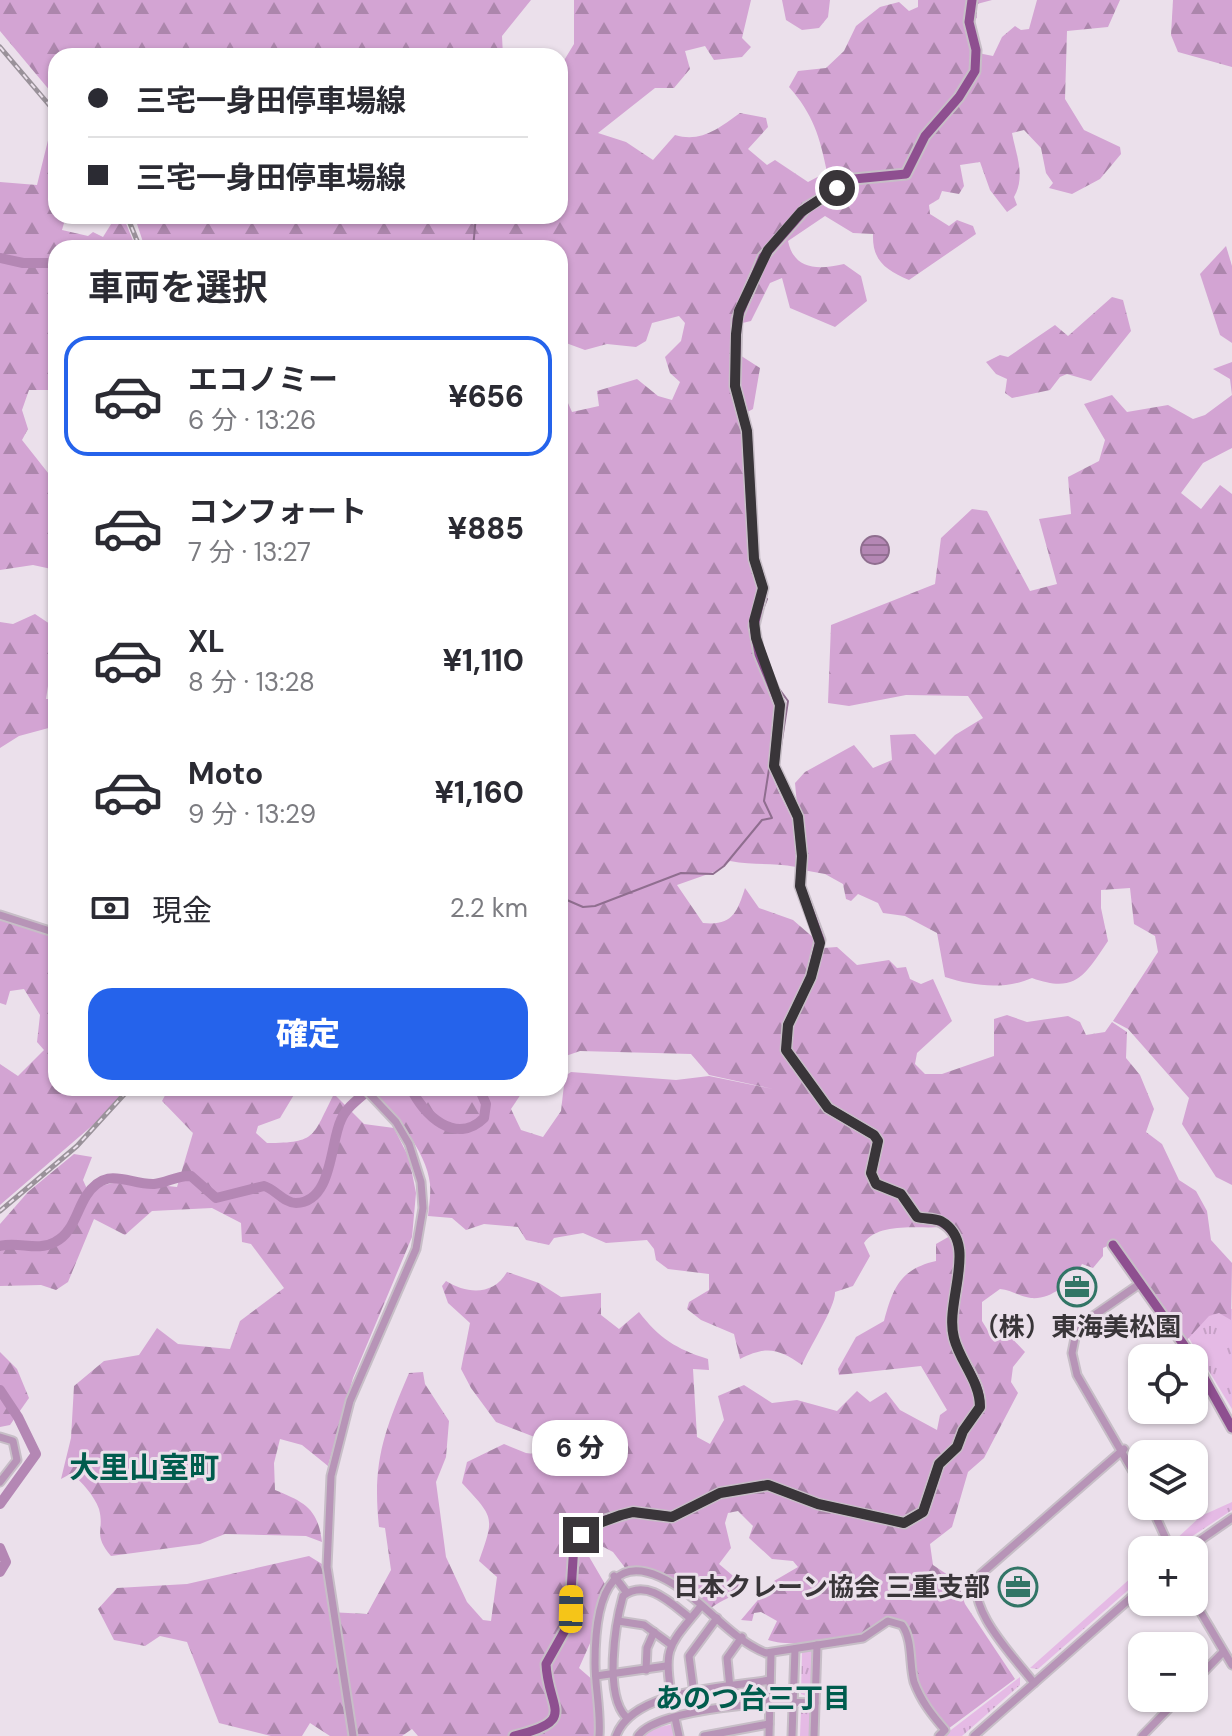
<!DOCTYPE html>
<html lang="ja">
<meta charset="utf-8">
<style>
body{margin:0;font-family:"DM Sans","Noto Sans JP",sans-serif;background:#f7f7f7;color:#2b2b33;height:100vh;display:flex;flex-direction:column;font-size:30px;white-space:nowrap}
*{box-sizing:border-box;margin:0}
p{font-size:26px;color:#7c7c81}
.icon{flex:none;width:44px;height:44px;fill:none;stroke:currentColor;stroke-width:2;stroke-linecap:round;stroke-linejoin:round}
.map{position:relative;flex:1;overflow:hidden}
.details{position:absolute;left:48px;top:240px;width:520px;height:856px;display:flex;flex-direction:column;background:#fff;border-radius:24px;box-shadow:0 2px 6px #0004}
.details>*{flex:none}
.hud{position:absolute;left:48px;top:48px;width:520px;height:176px;border-radius:24px;box-shadow:0 2px 6px #0004;display:grid;align-content:center;height:176px;padding:0 40px;background:#fff}
.buttons{position:absolute;left:1128px;top:1344px;display:grid;gap:16px}
.buttons a{display:grid;place-items:center;width:80px;height:80px;border-radius:16px;background:#fff;box-shadow:0 2px 6px #0004;font-size:40px}
.end{position:absolute;width:36px;height:36px;margin:-18px;border:10px solid #393539;background:#fff;box-shadow:0 0 0 4px #fff}
.from{border-radius:50%}
.bubble{position:absolute;height:56px;border-radius:24px;background:#fff;box-shadow:0 2px 6px #0004;font-size:26px;font-weight:800;line-height:56px;text-align:center}
.car{position:absolute;width:24px;height:48px;margin:-24px -12px;border-radius:10px;box-shadow:0 0 6px 2px #0007;background:linear-gradient(#f5c518 24%,#345 0 40%,#f5c518 0 76%,#345 0 86%,#f5c518 0)}
.hud b{display:flex;align-items:center;gap:28px;height:76px;font-size:30px}
.hud b+b{border-top:2px solid #e1e1e2}
.hud i{width:20px;height:20px;background:#2b2b33}
ul{padding:0;list-style:none}
li{display:flex;align-items:center;gap:24px;height:120px;margin:0 16px 12px;padding:0 24px;border:4px solid transparent;border-radius:24px}
li div{flex:1}
li b{display:block;font-size:30px}
li em{font-style:normal;font-weight:800}
li.on{border-color:#2563eb}
li>.icon{width:72px;height:72px;stroke-width:1.5}
h2{padding:0 40px;font-size:36px;line-height:96px}
.pay{display:flex;align-items:center;gap:20px;height:88px;padding:0 40px;font-size:30px}
.pay p{margin-inline-start:auto}
.cta{display:flex;gap:16px;margin-top:auto;padding:16px 40px}
.cta a{flex:1;height:92px;border-radius:24px;background:#2563eb;color:#fff;font-size:32px;font-weight:800;line-height:92px;text-align:center}
.map>svg:first-child{display:block}
.grass{fill:url(#grass-tufts)}
.forest{fill:url(#forest-firs)}
.water{fill:url(#water-rules);stroke:#8f6e8f;stroke-width:2}
.lines{fill:none;stroke-linecap:round;stroke-linejoin:round}
.stream{stroke:#8f6e8f;stroke-width:2}
.river{stroke:#b487b4;stroke-width:10}
.minor-casing{stroke:#c7bec7;stroke-width:11}
.major-casing{stroke:#c7bec7;stroke-width:13}
.minor{stroke:#b794b7;stroke-width:7}
.major{stroke:#8e4f90;stroke-width:9}
.rail-casing{stroke:#9a929a;stroke-width:5}
.rail{stroke:#ebe0eb;stroke-width:2;stroke-dasharray:6;stroke-linecap:butt}
.route{stroke:#393539;stroke-width:10}
.labels{text-anchor:middle;dominant-baseline:central;stroke-width:6;stroke-linejoin:round;paint-order:stroke}
.poi-label{font-size:26px;font-weight:bold;fill:#393539;stroke:#ebe0eb}
.neighbourhood-label{font-size:28px;font-weight:bold;fill:#005c4d;stroke:#ebe0eb}
.quarter-label{font-size:30px;font-weight:bold;fill:#005c4d;stroke:#ebe0eb}
</style>
<div class="map">
<svg width="1232" height="1736" viewBox="0 0 1232 1736">
<defs>
<pattern id="grass-tufts" width="24" height="20" patternUnits="userSpaceOnUse" patternTransform="scale(2)"><rect width="24" height="20" fill="#e5bae5"/><path d="M3 7l-1-3M5 7V3M7 7l1-3M15 17l-1-3M17 17v-4M19 17l1-3" fill="none" stroke="#c5a0c5"/></pattern>
<pattern id="forest-firs" width="22" height="20" patternUnits="userSpaceOnUse" patternTransform="scale(2)"><rect width="22" height="20" fill="#d3a4d3"/><path d="M5 1l3.5 6h-7zM16 11l3.5 6h-7z" fill="#ac86ac"/></pattern>
<pattern id="water-rules" width="6" height="5" patternUnits="userSpaceOnUse" patternTransform="scale(2)"><rect width="6" height="5" fill="#b487b4"/><path d="M0 2.5h6" fill="none" stroke="#936f93"/></pattern>
</defs>
<rect width="100%" height="100%" fill="#ebe0eb"/>
<!-- grass -->
<g class="grass">
<polygon points="1232,1309 1232,1409 1184,1330 1204,1310"/>
<polygon points="1232,1502 1232,1510 1182,1543 1173,1542 1201,1516"/>
<polygon points="1142,1568 1142,1578 1038,1669 1030,1668"/>
<polygon points="809,1648 813,1652 812,1694 809,1697 801,1694 802,1653"/>
<polygon points="1020,1677 1020,1685 962,1736 943,1736"/>
<polygon points="805,1707 812,1710 811,1736 800,1736 801,1711"/>
<polygon points="673,1724 675,1736 644,1736 652,1729"/>
</g>
<!-- forest -->
<g class="forest">
<polygon points="0,0 531,0 502,36 503,56 113,56 113,51 105,51 102,56 56,56 56,98 0,31"/>
<path d="M574 0H751L742 38 751 47 742 57 714 60 705 46 685 51 690 69 674 88H655L598 133 626 142 653 160 675 135C701 143 719 128 740 113L766 118 768 127 748 149 767 165 775 160 808 182 827 172C820 137 813 114 789 87L798 71 826 68 844 51 856 26 880 7 899 2 909 11 918 7V0H992L977 4V18L967 22 973 52 993 56 1002 37 1015 26 1021 30 1029 29 1037 0H1120L1108 27 1067 31 1065 99 1084 130 1120 147 1121 154 1100 179 1072 194 1049 188 1053 183 1046 173 1041 148 1024 130 1012 133C1016 155 1026 176 1014 197L1017 205 1007 212 990 190 980 162 960 165 964 186 959 194 942 191 939 199 929 205 930 214 949 226 957 220 973 226 976 234 909 280C886 270 872 261 873 234L853 233 825 216 788 241C794 270 818 270 844 264L861 276 867 301 835 327 790 308 782 278 770 283 751 321 734 325 732 350 760 368 753 409 740 416 760 598C740 655 774 666 776 715 776 736 765 755 772 775 785 813 804 822 796 867 773 862 754 866 730 861L714 872 677 885 703 923C732 926 737 913 745 888L759 908 793 920 815 939 812 966 783 1048 791 1068 789 1032 823 948 837 947 857 965 889 960 897 968 906 967 910 979 921 984 933 979 952 1021 917 1053 915 1064 925 1074H942L994 1056V1019L1007 1015 1027 1022 1068 1016 1080 1022 1086 1035 1105 1032 1112 1022 1127 1032 1126 1058 1140 1075 1154 1109 1146 1132 1162 1144 1179 1180 1196 1191 1207 1211 1211 1240 1232 1263 1231 1320 1219 1313 1209 1316 1186 1341 1114 1243 1103 1248V1256L1093 1268 1082 1264C1073 1280 1053 1300 1031 1298 1020 1297 1012 1290 1000 1289L982 1302V1321L990 1334 1005 1331 1025 1352 1013 1367 1011 1382 1018 1393 984 1458 968 1472 952 1527 930 1544 933 1565 957 1581 965 1604 1015 1679 948 1729C933 1714 923 1700 917 1680 912 1660 917 1632 898 1620 881 1618 877 1626 864 1633 845 1643 788 1647 768 1640L777 1621 761 1612 754 1613 752 1621 741 1620 774 1581 798 1567 793 1561 772 1559 749 1538 753 1526 738 1511 728 1513 725 1523 731 1548 719 1564 745 1586C737 1596 722 1599 711 1608L662 1574 626 1569 613 1552 594 1542 584 1548 605 1584 591 1641 579 1668 594 1681 597 1736H418L412 1729 402 1736H330L310 1723 302 1736H271L219 1723 187 1642 160 1636 145 1646 114 1640 98 1609 117 1588 187 1584 309 1556 322 1564 329 1612 367 1614 391 1570 385 1528 379 1527C372 1462 384 1432 409 1373L423 1372 425 1384 449 1421 446 1457 436 1482 446 1557 467 1602 483 1620 491 1621 497 1577 479 1561C495 1516 494 1518 462 1483L467 1462 504 1444 526 1453 560 1457 558 1446 496 1422 471 1388 461 1369 470 1323 448 1303 442 1286 446 1281C467 1294 493 1296 507 1272L539 1283 561 1297 601 1293V1315L619 1329 639 1312C659 1338 676 1349 708 1359L709 1370 693 1369 697 1437 710 1444 724 1420 718 1396 744 1385 772 1403 797 1400 837 1411 857 1391 870 1402 886 1392 900 1410 937 1430 940 1415 947 1410 921 1366 839 1375 838 1369 856 1337 884 1321C893 1287 901 1269 936 1261V1244L950 1236 942 1227C918 1229 879 1222 864 1243L870 1256 853 1286 835 1292C836 1306 809 1348 802 1365 779 1349 767 1345 740 1359L734 1334 701 1320 687 1309 689 1302 709 1290V1274L668 1269 656 1260 654 1249 647 1240 606 1243 583 1233 554 1238 549 1245 526 1240 518 1227 484 1224 466 1230 452 1218 428 1216C429 1206 431 1194 430 1184 427 1151 392 1110 369 1088H525L511 1109 521 1130 543 1137 561 1111 565 1076 571 1072 676 1080 709 1076 773 1089 709 1075 691 1054 580 1051 560 1058V385L572 412 599 406 597 391 637 379 658 396 672 400 680 382 670 373 665 357 681 341 685 323 679 316 652 323 646 341 636 347 607 344 585 350 566 343 560 348V248H145L137 224 145 216H560V67L574 44Z"/>
<polygon points="782,0 841,0 830,0 828,17 819,28 802,30 786,20"/>
<polygon points="1173,0 1232,0 1232,67 1178,52 1171,35"/>
<polygon points="54,116 56,216 66,216 62,230 88,236 93,232 103,237 113,221 112,216 123,216 136,248 56,248 56,390 29,390 22,410 28,429 22,440 56,483 56,570 33,565 0,570 0,182 37,185"/>
<polygon points="1226,246 1232,266 1232,343 1220,335 1200,274"/>
<polygon points="1112,297 1123,300 1131,331 1091,381 1067,374 1060,377 1050,390 1012,398 1005,393 1007,379 996,374 986,362 1000,355 1008,357 1055,325 1068,336"/>
<path d="M1232 362V448L1203 463 1181 493 1201 509 1220 485 1232 494V1185L1216 1177 1182 1124 1189 1098 1128 1029 1113 1021 1158 952 1155 936 1134 924 1130 888 1101 890V908L1108 941C1085 975 1076 994 1032 978 1004 990 973 986 945 977L937 933 905 916 883 913 878 903 858 894 851 901 846 899 843 884 825 874 803 870 795 783 805 772 854 745 873 768 892 760 890 735 915 734 935 755 955 735 983 718 968 696 906 695 849 706 828 703 831 625 935 584 941 538 972 509 987 511 1030 591 1057 584 1039 519 1071 514 1068 477 1099 461 1105 440 1084 404 1112 395 1127 412 1168 405 1193 419 1205 415 1232 395 1230 379 1213 369Z"/>
<polygon points="35,614 50,624 56,635 46,699 56,699 56,726 19,736 0,748 0,622 13,624"/>
<polygon points="0,920 56,937 56,1088 127,1088 108,1112 0,1205 0,1064 18,1076 44,1050 37,1042 40,1015 24,989 10,991 6,1005 0,1003"/>
<path d="M169 1088H298L280 1118 258 1126 256 1133 267 1143C318 1143 312 1136 334 1094L364 1124 394 1128 409 1158 416 1193 412 1237 353 1378 328 1466 302 1445 280 1439 274 1463 275 1490C304 1502 318 1508 322 1542L306 1536 225 1534 200 1544 111 1556C92 1533 105 1532 99 1509 94 1495 82 1483 72 1473L61 1479 71 1438 74 1386 104 1361 139 1355 157 1328 178 1344 230 1349 240 1321 284 1288 251 1244 242 1242 241 1223 212 1208 152 1211 125 1235 94 1219 68 1282 56 1290 41 1285 0 1286V1224L28 1192 74 1154 92 1157 83 1180 87 1189 122 1181 177 1187 193 1133 162 1101Z"/>
<polygon points="0,1352 17,1369 29,1398 10,1425 0,1427"/>
</g>
<!-- water -->
<circle class="water" cx="875" cy="550" r="14"/>
<g class="lines">
<!-- stream -->
<g class="stream">
<polyline points="473,248 476,216"/>
<polyline points="762,612 767,599"/>
<polyline points="760,638 770,669"/>
<polyline points="777,686 788,701 781,746"/>
<polyline points="560,897 583,907 595,906 681,873 713,874 724,866 762,820 772,818 764,801 772,750"/>
</g>
<!-- river -->
<g class="river">
<polyline points="0,258 23,263 56,263"/>
<path d="M411 1088C423 1115 456 1146 484 1118L486 1104 479 1088"/>
<path d="M0 1246C19 1241 37 1252 55 1242 73 1233 76 1212 86 1196 107 1164 128 1185 154 1184 167 1183 177 1175 191 1176L216 1198 264 1186C275 1189 284 1203 296 1203 333 1202 330 1142 341 1120 346 1107 361 1097 371 1088"/>
<polyline points="0,1390 18,1417 36,1454 0,1504"/>
<polyline points="0,1548 6,1562 0,1572"/>
</g>
<defs>
<g id="minor">
<polyline points="0,915 56,933"/>
<polyline points="1141,1283 1086,1321 1075,1338 1072,1353 1077,1375 1142,1487"/>
<polyline points="0,1437 13,1441 17,1460 0,1482"/>
<polyline points="1151,1506 1171,1550"/>
<polyline points="1186,1550 1232,1518"/>
<polyline points="614,1576 627,1593"/>
<polyline points="1194,1601 1232,1665"/>
<polyline points="618,1621 644,1625 670,1644"/>
<polyline points="646,1670 647,1648 654,1632"/>
<polyline points="596,1676 666,1666"/>
<polyline points="1194,1682 1223,1652"/>
<path d="M1034 1683C1015 1658 961 1604 981 1574L1124 1449"/>
<polyline points="730,1688 727,1658 742,1637"/>
<polyline points="694,1694 689,1656 717,1618"/>
<path d="M672 1698C662 1646 670 1645 701 1606"/>
<path d="M626 1717C604 1694 615 1625 623 1596 647 1578 671 1603 690 1618"/>
<polyline points="675,1718 679,1736"/>
<polyline points="353,1736 327,1567 331,1476 350,1401 416,1249 423,1208 421,1182 409,1144 396,1122 364,1088"/>
<path d="M599 1736C601 1712 595 1687 595 1663 595 1592 613 1538 688 1594 712 1612 737 1642 766 1653L863 1638 888 1621 902 1625C913 1640 909 1664 914 1682 921 1701 932 1715 945 1730L939 1736"/>
<path d="M616 1736C633 1689 726 1688 770 1680"/>
<path d="M638 1736C656 1708 782 1700 815 1703"/>
<polyline points="704,1736 769,1724"/>
<polyline points="769,1736 771,1653"/>
<polyline points="792,1736 795,1649"/>
<polyline points="814,1736 817,1645"/>
<polyline points="974,1736 1142,1588"/>
<polyline points="1142,1736 1179,1698"/>
</g>
<g id="major">
<polyline points="1113,1245 1193,1358"/>
<polyline points="1194,1360 1232,1428"/>
<path d="M514 1736C579 1720 548 1710 546 1664L569 1623 574 1544 588 1529 605 1520 633 1512 672 1517 720 1493 768 1485 818 1504 904 1523 923 1512 939 1464 957 1447 963 1431 980 1407C981 1381 960 1362 954 1338 944 1303 980 1243 941 1222 934 1218 925 1219 917 1217L901 1194 876 1184 871 1173 878 1141 874 1135 828 1108 786 1050 788 1025 811 977 820 940 800 886 802 856 798 817 774 766 780 705 759 654 754 626 763 588 754 559 747 431 735 386 737 319 763 257 807 207 854 179 906 174 925 136 959 97 975 71 976 50 969 22 972 0"/>
</g>
</defs>
<!-- minor casing -->
<use href="#minor" class="minor-casing"/>
<!-- major casing -->
<use href="#major" class="major-casing"/>
<!-- minor -->
<use href="#minor" class="minor"/>
<!-- major -->
<use href="#major" class="major"/>
<defs>
<g id="rail">
<polyline points="0,47 56,113"/>
<polyline points="127,216 140,248"/>
<polyline points="0,1211 77,1146 130,1088"/>
</g>
</defs>
<!-- rail casing -->
<use href="#rail" class="rail-casing"/>
<!-- rail -->
<use href="#rail" class="rail"/>
</g>
<g class="lines">
<!-- route -->
<path class="route" d="M581 1535 594 1525 621 1515 633 1512 672 1517 720 1493 768 1485 818 1504 904 1523 923 1512 939 1464 957 1447 963 1431 980 1407C980 1381 960 1362 954 1338 944 1301 980 1243 941 1221 934 1218 924 1219 917 1217L901 1194 876 1184 871 1173 878 1141 874 1135 828 1108 786 1050 788 1025 811 977 820 943 800 886 802 856 798 817 774 766 780 705 756 638 754 621 763 588 754 559 747 431 735 386 736 334 739 311 768 250 801 212 837 188"/>
</g>
<!-- icons -->
<defs>
<symbol id="office-ring" viewBox="-11 -11 22 22"><circle r="9.5" fill="#ebe0eb" stroke="#327566" stroke-width="1.5"/><path d="M-6-3h4V-5.5h4V-3h4V5H-6ZM-1-4.5V-3h2v-1.5ZM-6 0V1H6V0Z" fill="#327566"/></symbol>
</defs>
<g fill-rule="evenodd">
<use href="#office-ring" x="1055" y="1265" width="44" height="44"/>
<use href="#office-ring" x="996" y="1565" width="44" height="44"/>
</g>
<g class="labels">
<!-- poi labels -->
<g class="poi-label">
<text x="1077" y="1327">（株）東海美松園</text>
<text x="990" y="1587" text-anchor="end">日本クレーン協会 三重支部</text>
</g>
<!-- neighbourhood labels -->
<g class="neighbourhood-label">
<text x="753" y="1698">あのつ台三丁目</text>
</g>
<!-- quarter labels -->
<g class="quarter-label">
<text x="144" y="1467">大里山室町</text>
</g>
</g>
</svg>
<div class="buttons">
<a><svg class="icon" aria-label="locate" viewBox="0 0 24 24"><circle cx="12" cy="12" r="6"/><path d="M12 2v4M12 18v4M2 12h4M18 12h4"/></svg></a>
<a><svg class="icon" aria-label="layers" viewBox="0 0 24 24"><path d="M12 4l9 5-9 5-9-5zM3 14l9 5 9-5"/></svg></a>
<a>+</a>
<a>−</a>
</div>
<i class="end from" style="left:837px;top:188px"></i>
<i class="end" style="left:581px;top:1535px"></i>
<div class="bubble" style="left:532px;top:1420px;width:96px">6 分</div>
<i class="car" style="left:571px;top:1609px;rotate:1deg"></i>
<div class="hud">
<b><i class="from"></i>三宅一身田停車場線</b>
<b><i></i>三宅一身田停車場線</b>
</div>
<section class="details">
<h2>車両を選択</h2>
<ul>
<li class="on"><svg class="icon" aria-label="car" viewBox="0 0 24 24"><path d="M5 17H2v-5l4-1 3-4h7l3 4 3 1v5h-3M9 17h6M6 11h13"/><circle cx="7" cy="17" r="2"/><circle cx="17" cy="17" r="2"/></svg><div><b>エコノミー</b><p>6 分 · 13:26</p></div><em>¥656</em></li>
<li><svg class="icon" aria-label="car" viewBox="0 0 24 24"><path d="M5 17H2v-5l4-1 3-4h7l3 4 3 1v5h-3M9 17h6M6 11h13"/><circle cx="7" cy="17" r="2"/><circle cx="17" cy="17" r="2"/></svg><div><b>コンフォート</b><p>7 分 · 13:27</p></div><em>¥885</em></li>
<li><svg class="icon" aria-label="car" viewBox="0 0 24 24"><path d="M5 17H2v-5l4-1 3-4h7l3 4 3 1v5h-3M9 17h6M6 11h13"/><circle cx="7" cy="17" r="2"/><circle cx="17" cy="17" r="2"/></svg><div><b>XL</b><p>8 分 · 13:28</p></div><em>¥1,110</em></li>
<li><svg class="icon" aria-label="car" viewBox="0 0 24 24"><path d="M5 17H2v-5l4-1 3-4h7l3 4 3 1v5h-3M9 17h6M6 11h13"/><circle cx="7" cy="17" r="2"/><circle cx="17" cy="17" r="2"/></svg><div><b>Moto</b><p>9 分 · 13:29</p></div><em>¥1,160</em></li>
</ul>
<div class="pay"><svg class="icon" aria-label="cash" viewBox="0 0 24 24"><path d="M3 7h18v10H3z"/><circle cx="12" cy="12" r="2"/></svg>現金<p>2.2 km</p></div>
<div class="cta"><a>確定</a></div>
</section>
</div>
